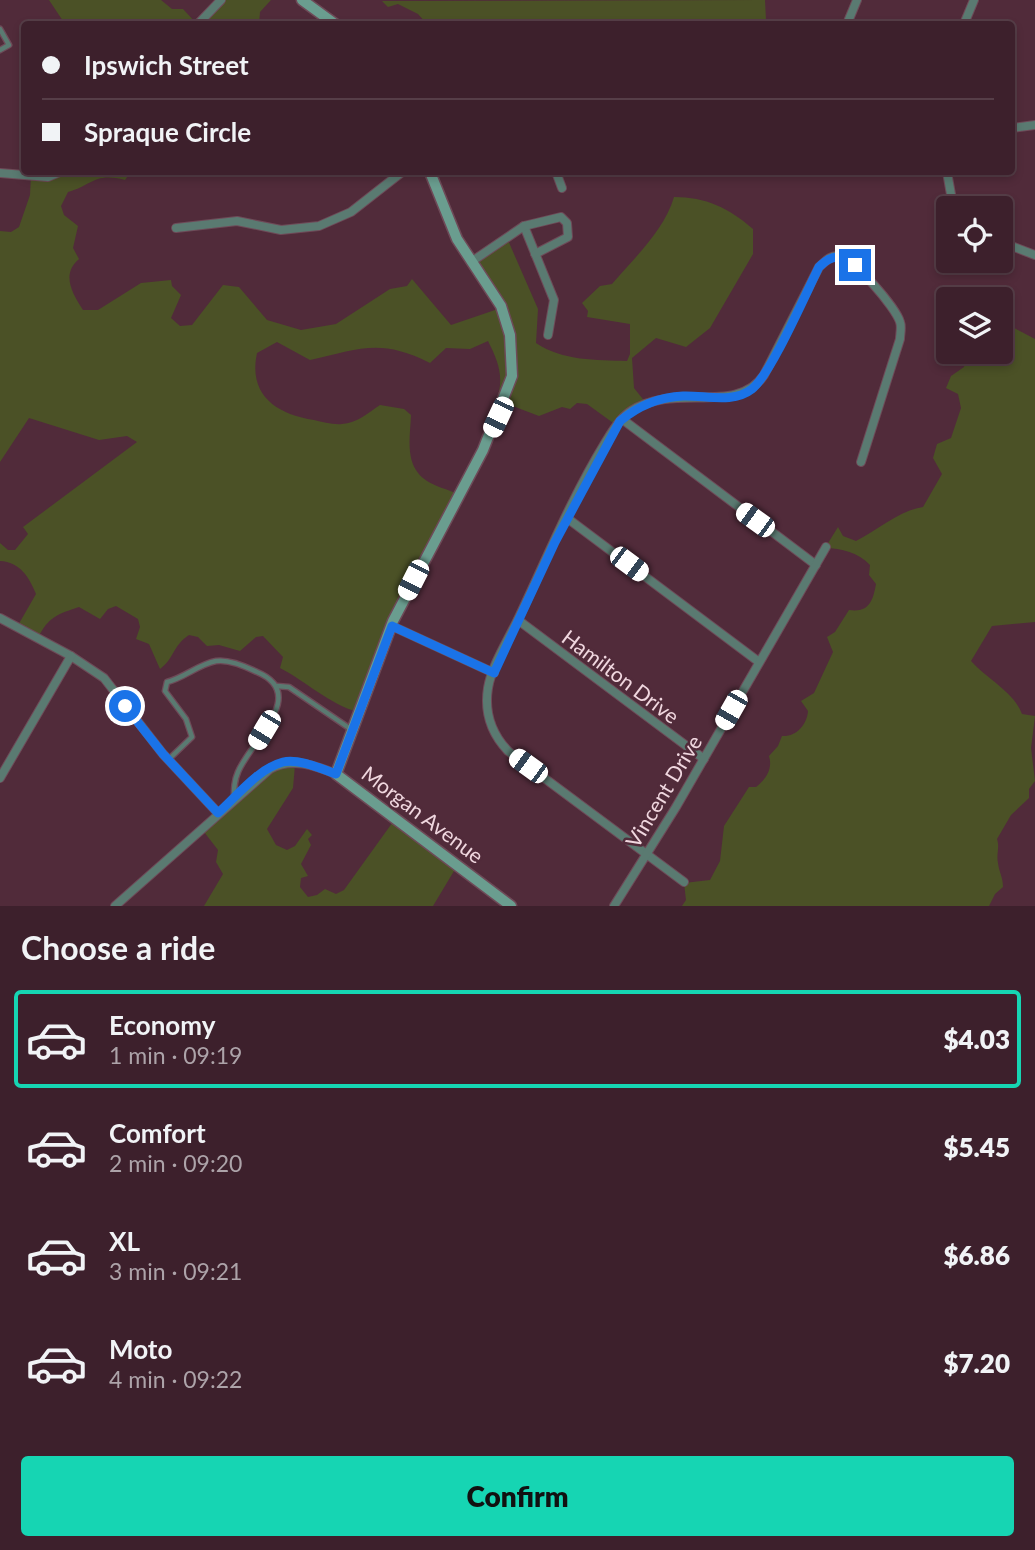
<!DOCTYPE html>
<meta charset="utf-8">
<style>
body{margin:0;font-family:Lato,sans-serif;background:#482d38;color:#f1f3f6;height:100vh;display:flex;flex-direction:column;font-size:26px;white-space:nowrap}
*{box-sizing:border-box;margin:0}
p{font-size:23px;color:#ada3a9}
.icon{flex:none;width:38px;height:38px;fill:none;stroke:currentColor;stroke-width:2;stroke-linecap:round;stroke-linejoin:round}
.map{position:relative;height:906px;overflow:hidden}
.side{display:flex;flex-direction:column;background:#3d202c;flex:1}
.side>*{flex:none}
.hud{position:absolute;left:21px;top:21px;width:994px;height:154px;border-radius:7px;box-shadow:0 4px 10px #0003,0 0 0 2px #563e48;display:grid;align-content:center;height:154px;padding:0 21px;background:#3d202c}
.tools{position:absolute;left:936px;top:196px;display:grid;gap:14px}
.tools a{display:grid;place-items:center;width:77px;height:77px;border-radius:7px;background:#3d202c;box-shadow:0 4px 10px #0003,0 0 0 2px #563e48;font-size:35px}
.end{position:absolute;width:32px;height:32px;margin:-16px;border:9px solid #1a73e8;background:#fff;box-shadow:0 0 0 4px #fff}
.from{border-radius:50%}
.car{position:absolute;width:21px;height:42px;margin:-21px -10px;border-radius:9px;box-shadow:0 0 5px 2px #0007;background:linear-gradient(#fff 24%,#345 0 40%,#fff 0 76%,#345 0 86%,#fff 0)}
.hud b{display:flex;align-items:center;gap:24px;height:66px;font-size:26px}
.hud b+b{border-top:2px solid #563e48}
.hud i{width:18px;height:18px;background:#f1f3f6}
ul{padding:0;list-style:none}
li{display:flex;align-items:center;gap:21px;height:98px;margin:0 14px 10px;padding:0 7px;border:4px solid transparent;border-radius:7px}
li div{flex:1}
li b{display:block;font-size:26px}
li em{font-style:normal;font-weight:800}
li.active{border-color:#16d5b3}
li>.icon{width:63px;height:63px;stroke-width:1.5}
h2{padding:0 21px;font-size:32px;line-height:84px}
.action{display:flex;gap:14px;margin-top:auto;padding:14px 21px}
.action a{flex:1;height:80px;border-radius:7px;background:#16d5b3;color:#111;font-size:28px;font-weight:800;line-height:80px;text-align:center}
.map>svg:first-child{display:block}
.green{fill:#4b5126}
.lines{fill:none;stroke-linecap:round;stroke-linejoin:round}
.lane-casing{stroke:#6e4a58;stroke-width:7}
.street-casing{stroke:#6e4a58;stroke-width:10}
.secondary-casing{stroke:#6e4a58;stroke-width:13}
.lane{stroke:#5a7a71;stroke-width:4.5}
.street{stroke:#5a7a71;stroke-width:8}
.secondary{stroke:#6a9d8f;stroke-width:10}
.route{stroke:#1a73e8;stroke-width:9}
.labels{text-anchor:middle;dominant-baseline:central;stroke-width:5;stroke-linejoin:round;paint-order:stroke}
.street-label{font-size:21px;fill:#f0d7df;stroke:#512b3a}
</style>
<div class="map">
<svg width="1035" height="906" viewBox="0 0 1035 906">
<rect width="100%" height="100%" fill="#512b3a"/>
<!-- green -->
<g class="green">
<polygon points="49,0 161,0 172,9 183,9 196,23 220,0 271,0 260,12 259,24 65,24"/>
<polygon points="765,0 766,20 777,24 427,24 418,14 398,4 388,7 382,1"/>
<path d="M53 172H131L125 180C94 172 93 185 68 192L61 206 64 215 78 226 73 248 79 259C61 274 72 293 83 310H98L141 283 171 280 172 286 181 295 171 318 180 326 192 325 223 285 239 287 267 320 301 330 336 324 390 289 407 286 412 279 451 325 498 309 473 266 507 238 538 309 536 343C563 361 596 360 627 361L630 354V324L587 317 588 311 582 303 600 286 612 284C634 258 664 231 674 197 706 197 729 208 753 229V254L710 328 686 347 656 338 632 358 634 388 646 403 616 425 587 404 577 403 570 409 562 407 539 416 505 403 498 395C504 375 497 359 488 341L470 349 446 348 430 363C380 338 360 349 310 360L277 342 257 353C248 395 276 414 314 420 323 422 333 425 342 424 357 423 368 413 380 405L404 409 411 415C410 439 404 466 427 481 436 487 448 489 457 494L400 603 358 712C329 704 307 682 280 668L283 657 263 636 256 637 240 651 219 645 207 646 198 637 189 635C173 645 174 659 160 669L149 644 136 639 140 627 138 619 116 606 108 609 100 619 79 607C58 614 48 617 38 638L17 627 36 594C29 577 20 562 0 561V543L8 550H15L28 534 23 527 137 442 127 436 99 440 29 418 0 462V231L11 232 19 227 30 195 31 175Z"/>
<path d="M1001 321 1035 339V622L992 626 971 661C987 679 1014 692 1022 714L1035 716 1031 748 1035 781 1029 789V798L1011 815 997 839C1000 848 996 854 998 863 999 872 1003 877 1003 887L995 894 989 906H682L686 900 684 883 710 880 720 861 724 826 749 787H756C766 779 773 769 769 756L778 746 782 736C796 737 807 725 808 711L801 701 814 693 833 652 827 637 835 632 849 610C869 613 873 601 876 584L869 575 870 565C859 553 841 548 825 548L838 527 843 536 856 541C878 530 898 511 923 507L942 474 933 458 937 444 951 438 961 408 958 394 946 388 951 376 964 367 967 352H1001Z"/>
<polygon points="295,765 293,788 267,829 276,845 287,850 295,846 307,829 312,835 308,839 311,845 301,864 308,876 301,878 300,887 308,897 317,895 325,889 336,894 344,890 395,819 457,866 433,906 204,906 223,874 216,862 218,850 201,828 275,766"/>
</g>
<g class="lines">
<defs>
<g id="lane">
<polyline points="0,29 9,45 0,50"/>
<polyline points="277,686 289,687 352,730"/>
<path d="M168 760 192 737 186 719 165 691 167 682C184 678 199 664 216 661 229 659 245 666 257 672 310 694 250 742 238 772 234 781 234 789 234 798"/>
</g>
<g id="street">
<polyline points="198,24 221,0"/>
<polyline points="847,24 857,0"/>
<polyline points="964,24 974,0"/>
<polyline points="1012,128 1035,125"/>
<polyline points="556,172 562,188"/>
<polyline points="947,172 952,200 958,208"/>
<polyline points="0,173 48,177 60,172"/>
<polyline points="524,226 554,300 548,335"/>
<polyline points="176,228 237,221 281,230 319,226 351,212 402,172"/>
<polyline points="1001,242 1035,255"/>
<polyline points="471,262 524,226 561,217 567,223 568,237 535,254"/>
<polyline points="622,419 816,565"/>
<polyline points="567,518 759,662"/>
<polyline points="0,618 71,656 104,678 163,754 218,813"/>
<polyline points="518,620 704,759"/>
<polyline points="392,626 494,673"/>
<polyline points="0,778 71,656"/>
<path d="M684 882 508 751C491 733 484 713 488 688 492 664 510 637 520 615 547 558 572 497 605 443 612 432 620 418 631 411 674 382 737 416 764 375L819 267C825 262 830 255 838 256 853 257 896 308 900 322 902 327 900 334 900 339L861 462"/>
<path d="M115 906 270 769C291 757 314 765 336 774"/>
<polyline points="614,906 676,807 826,547"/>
</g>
<g id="secondary">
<polyline points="302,0 335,24"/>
<polyline points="430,172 457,239 501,306 510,335 512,376 483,450 393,621 336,774 511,906"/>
</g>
</defs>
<!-- lane casing -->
<use href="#lane" class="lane-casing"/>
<!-- street casing -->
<use href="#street" class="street-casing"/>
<!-- secondary casing -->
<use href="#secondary" class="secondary-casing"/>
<!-- lane -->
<use href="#lane" class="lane"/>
<!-- street -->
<use href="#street" class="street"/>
<!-- secondary -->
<use href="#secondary" class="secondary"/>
</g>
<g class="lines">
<!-- route -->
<path class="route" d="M125 706 163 754 218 813C236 797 259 768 283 762 298 758 322 769 336 774L392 626 494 673 555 542 620 421C638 406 659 397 683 396 705 395 733 404 752 389 771 374 806 293 819 267 832 254 842 254 855 265"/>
</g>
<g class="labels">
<!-- street labels -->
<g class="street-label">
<text transform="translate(621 676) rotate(37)">Hamilton Drive</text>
<text transform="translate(663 791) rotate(-59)">Vincent Drive</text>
<text transform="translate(423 814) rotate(37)">Morgan Avenue</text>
</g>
</g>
</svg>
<div class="tools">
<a><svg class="icon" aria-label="locate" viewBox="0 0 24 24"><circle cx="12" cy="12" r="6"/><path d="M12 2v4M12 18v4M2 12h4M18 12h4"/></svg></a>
<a><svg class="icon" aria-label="layers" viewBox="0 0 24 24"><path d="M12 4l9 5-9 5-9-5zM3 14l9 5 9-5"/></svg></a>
</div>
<i class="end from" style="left:125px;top:706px"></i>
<i class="end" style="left:855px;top:265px"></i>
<i class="car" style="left:498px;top:417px;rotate:205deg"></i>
<i class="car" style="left:755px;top:520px;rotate:306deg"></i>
<i class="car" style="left:629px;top:564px;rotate:127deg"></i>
<i class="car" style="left:413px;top:580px;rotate:207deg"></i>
<i class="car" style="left:731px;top:710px;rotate:210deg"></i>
<i class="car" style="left:264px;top:730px;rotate:211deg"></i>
<i class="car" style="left:528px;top:766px;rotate:306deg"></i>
<div class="hud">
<b><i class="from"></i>Ipswich Street</b>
<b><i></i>Spraque Circle</b>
</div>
</div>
<section class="side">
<h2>Choose a ride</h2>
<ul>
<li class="active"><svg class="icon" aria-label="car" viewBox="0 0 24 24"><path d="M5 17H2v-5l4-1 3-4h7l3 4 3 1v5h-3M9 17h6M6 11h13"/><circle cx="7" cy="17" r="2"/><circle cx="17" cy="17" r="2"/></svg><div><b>Economy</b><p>1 min · 09:19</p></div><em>$4.03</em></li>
<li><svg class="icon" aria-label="car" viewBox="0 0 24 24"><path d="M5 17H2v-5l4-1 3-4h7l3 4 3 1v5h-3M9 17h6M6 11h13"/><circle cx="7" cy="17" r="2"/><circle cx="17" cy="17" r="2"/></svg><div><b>Comfort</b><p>2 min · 09:20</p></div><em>$5.45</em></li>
<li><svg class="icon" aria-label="car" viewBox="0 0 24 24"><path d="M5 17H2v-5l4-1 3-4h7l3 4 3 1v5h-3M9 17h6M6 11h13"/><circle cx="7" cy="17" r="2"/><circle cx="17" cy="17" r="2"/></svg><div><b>XL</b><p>3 min · 09:21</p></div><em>$6.86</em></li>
<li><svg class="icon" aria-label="car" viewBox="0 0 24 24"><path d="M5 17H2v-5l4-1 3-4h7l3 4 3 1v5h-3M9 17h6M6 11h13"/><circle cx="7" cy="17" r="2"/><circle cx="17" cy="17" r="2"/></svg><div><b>Moto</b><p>4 min · 09:22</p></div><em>$7.20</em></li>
</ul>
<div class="action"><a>Confirm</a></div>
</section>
